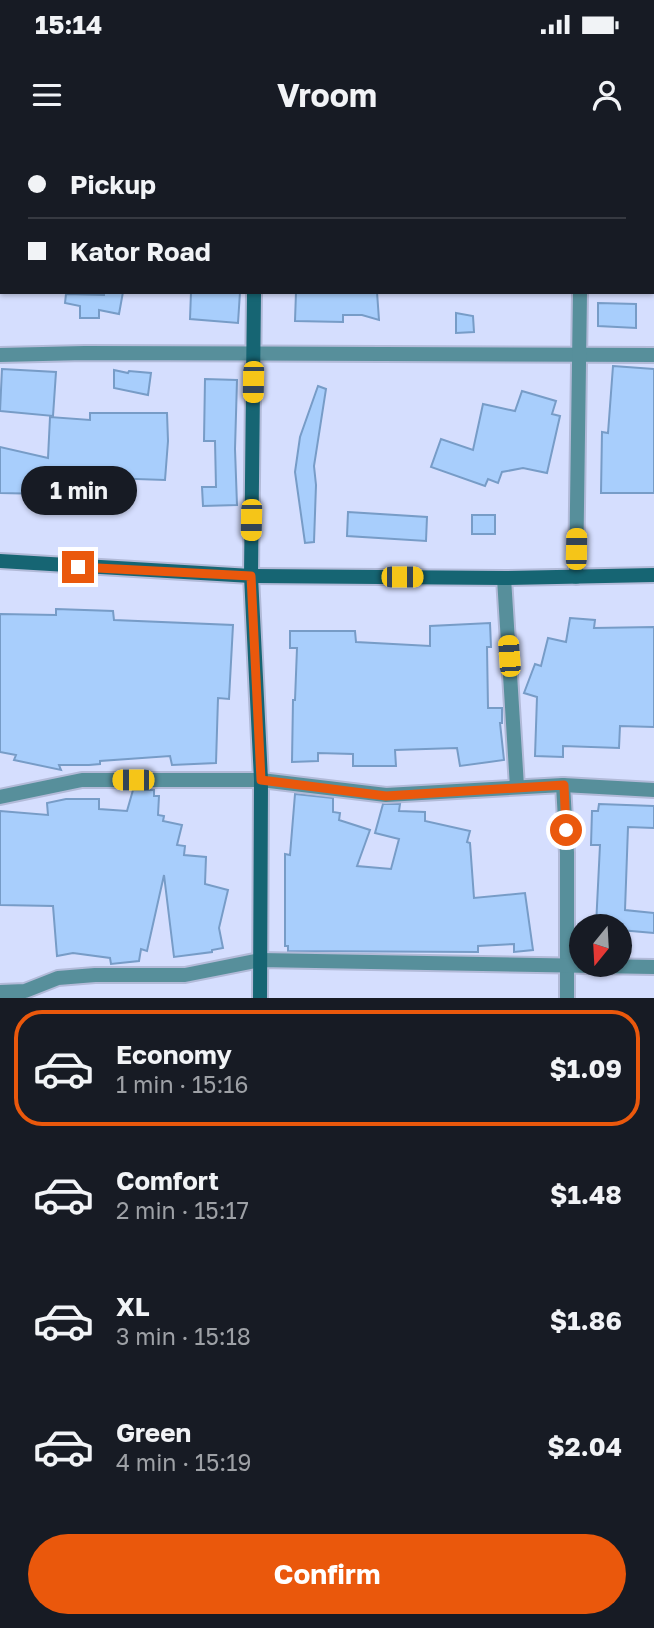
<!DOCTYPE html>
<meta charset="utf-8">
<style>
body{margin:0;font-family:"Golos Text",sans-serif;background:#20242c;color:#f1f3f6;height:100vh;display:flex;flex-direction:column;font-size:26px;white-space:nowrap}
*{box-sizing:border-box;margin:0}
p{font-size:23px;color:#9ea1a6}
.icon{flex:none;width:38px;height:38px;fill:none;stroke:currentColor;stroke-width:2;stroke-linecap:round;stroke-linejoin:round}
.map{position:relative;height:858px;overflow:hidden}
.drawer{display:flex;flex-direction:column;background:#171b24;flex:1}
.drawer>*{flex:none}
.banner{position:absolute;left:0px;top:0px;width:654px;height:154px;box-shadow:0 2px 5px #0004;display:grid;align-content:center;height:154px;padding:0 28px;background:#171b24}
.needle{width:46px;rotate:198deg}
.tools{position:absolute;left:569px;top:774px;display:grid;gap:14px}
.tools a{display:grid;place-items:center;width:63px;height:63px;border-radius:50%;background:#171b24;box-shadow:0 2px 5px #0004;font-size:35px}
.end{position:absolute;width:32px;height:32px;margin:-16px;border:9px solid #ea580c;background:#fff;box-shadow:0 0 0 4px #fff}
.from{border-radius:50%}
.bubble{position:absolute;height:49px;border-radius:24px;background:#171b24;box-shadow:0 2px 5px #0004;font-size:23px;font-weight:700;line-height:49px;text-align:center}
.car{position:absolute;width:21px;height:42px;margin:-21px -10px;border-radius:9px;box-shadow:0 0 5px 2px #0007;background:linear-gradient(#f5c518 24%,#345 0 40%,#f5c518 0 76%,#345 0 86%,#f5c518 0)}
.banner b{display:flex;align-items:center;gap:24px;height:66px;font-size:26px}
.banner b+b{border-top:2px solid #363941}
.banner i{width:18px;height:18px;background:#f1f3f6}
ul{padding:12px 0 0;list-style:none}
li{display:flex;align-items:center;gap:21px;height:116px;margin:0 14px 10px;padding:0 14px;border:4px solid transparent;border-radius:28px}
li div{flex:1}
li b{display:block;font-size:26px}
li em{font-style:normal;font-weight:700}
li.active{border-color:#ea580c}
li>.icon{width:63px;height:63px;stroke-width:1.5}
.action{display:flex;gap:14px;margin-top:auto;padding:14px 28px}
.action a{flex:1;height:80px;border-radius:42px;background:#ea580c;color:#fff;font-size:28px;font-weight:700;line-height:80px;text-align:center}
.status{display:flex;justify-content:space-between;align-items:center;height:49px;padding:0 35px;background:#171b24;direction:ltr}
.status svg{height:19px;fill:currentColor}
header{display:flex;justify-content:space-between;align-items:center;height:91px;padding:0 28px;background:#171b24;font-size:32px;font-weight:700}
.map>svg:first-child{display:block}
.building{fill:#a8cefc;stroke:#779cc7;stroke-width:2}
.lines{fill:none;stroke-linecap:round;stroke-linejoin:round}
.street-casing{stroke:#b2bad8;stroke-width:18}
.secondary-casing{stroke:#b2bad8;stroke-width:18}
.street{stroke:#578f9b;stroke-width:14}
.secondary{stroke:#166573;stroke-width:14}
.route{stroke:#ea580c;stroke-width:9}
</style>
<div class="status"><b>15:14</b><svg viewBox="0 0 49 12"><path d="M0 12V9h3v3zM5 12V6h3v6zM10 12V3h3v9zM15 12V0h3v12zM26 1h20v11H26zM47 4h2v5h-2z"/></svg></div>
<header><svg class="icon" aria-label="menu" viewBox="0 0 24 24"><path d="M4 6h16M4 12h16M4 18h16"/></svg>Vroom<svg class="icon" aria-label="person" viewBox="0 0 24 24"><circle cx="12" cy="8" r="4"/><path d="M4 21q1-7 8-7t8 7"/></svg></header>
<div class="map">
<svg width="654" height="858" viewBox="0 0 654 858">
<rect width="100%" height="100%" fill="#d5defe"/>
<!-- building -->
<g class="building">
<polygon points="104,152 123,152 119,174 99,170 99,178 80,178 80,166 65,163 66,154 104,155"/>
<polygon points="191,152 240,152 238,183 190,179"/>
<polygon points="296,152 377,152 379,180 362,175 343,175 343,182 295,181"/>
<polygon points="598,163 636,164 636,188 598,186"/>
<polygon points="456,173 473,176 474,192 456,193"/>
<polygon points="613,226 654,229 654,353 601,353 602,292 608,293"/>
<polygon points="2,229 56,232 53,276 0,271"/>
<polygon points="114,230 128,233 129,231 151,233 148,255 114,248"/>
<polygon points="205,239 237,240 235,309 237,365 203,366 202,347 216,347 215,301 204,301"/>
<polygon points="318,246 326,249 314,326 316,345 314,402 305,403 295,332 300,297"/>
<polygon points="522,251 556,261 552,274 560,276 547,333 523,328 502,332 498,343 488,339 485,346 431,327 441,299 473,310 483,264 515,271"/>
<polygon points="90,273 167,273 168,301 165,340 107,338 107,370 46,369 46,354 0,353 0,307 48,318 50,277 90,280"/>
<polygon points="348,372 427,377 426,401 347,396"/>
<rect x="472" y="375" width="23" height="19"/>
<polygon points="56,469 113,471 114,480 233,485 229,559 218,558 216,623 172,625 170,616 100,621 100,624 89,625 59,625 61,630 14,620 16,615 0,612 0,474 56,475"/>
<polygon points="570,478 595,480 594,488 654,487 654,587 620,586 619,608 563,606 563,617 535,616 537,557 524,553 535,524 541,526 548,498 566,502"/>
<polygon points="490,483 491,507 487,507 488,568 502,568 502,583 500,583 504,620 460,626 457,608 395,610 396,626 353,626 353,614 318,613 318,621 292,622 293,560 295,560 297,508 290,508 290,491 355,491 356,502 430,506 430,486"/>
<polygon points="133,650 154,650 154,656 159,656 158,675 164,676 163,681 182,685 177,705 185,706 184,715 206,717 205,744 228,750 219,788 223,808 212,810 212,812 174,817 164,735 147,811 141,809 139,821 111,824 110,818 73,813 57,816 53,766 0,765 0,671 48,675 47,663 66,659 99,659 99,669 127,671"/>
<polygon points="295,654 333,658 333,672 340,673 339,680 370,690 357,726 391,729 399,699 375,693 383,664 400,664 399,671 425,672 425,681 470,691 467,702 470,703 474,758 525,753 533,810 514,812 514,804 478,806 478,812 288,811 288,806 285,806 285,714 290,715"/>
<polygon points="599,664 654,666 654,688 628,687 625,770 654,773 654,793 620,790 620,786 596,786 600,705 591,705 592,671 598,671"/>
</g>
<g class="lines">
<defs>
<g id="street">
<polyline points="580,0 580,2"/>
<polyline points="0,32 2,32"/>
<polyline points="653,35 654,35"/>
<polyline points="0,215 85,213 654,215"/>
<polyline points="576,437 580,152"/>
<polyline points="504,438 517,647"/>
<polyline points="563,645 567,713 567,858"/>
<polyline points="0,657 82,640 261,640 386,655 563,645 654,650"/>
<polyline points="0,852 25,851 58,838 95,835 185,835 260,820 654,827"/>
</g>
<g id="secondary">
<polyline points="257,2 257,0"/>
<polyline points="254,152 251,436 261,640 260,858"/>
<polyline points="0,421 251,436 504,438 654,435"/>
</g>
</defs>
<!-- street casing -->
<use href="#street" class="street-casing"/>
<!-- secondary casing -->
<use href="#secondary" class="secondary-casing"/>
<!-- street -->
<use href="#street" class="street"/>
<!-- secondary -->
<use href="#secondary" class="secondary"/>
</g>
<g class="lines">
<!-- route -->
<polyline class="route" points="78,427 251,436 261,640 386,656 564,645 566,690"/>
</g>
</svg>
<div class="tools">
<a><svg class="needle" viewBox="-14 -14 28 28"><path d="M0-13l5 13h-10z" fill="#e53935"/><path d="M0 13l5-13h-10z" fill="#9ea1a6"/></svg></a>
</div>
<i class="end from" style="left:566px;top:690px"></i>
<i class="end" style="left:78px;top:427px"></i>
<div class="bubble" style="left:21px;top:326px;width:116px">1 min</div>
<i class="car" style="left:253px;top:242px;rotate:181deg"></i>
<i class="car" style="left:251px;top:380px;rotate:181deg"></i>
<i class="car" style="left:576px;top:409px;rotate:1deg"></i>
<i class="car" style="left:402px;top:437px;rotate:90deg"></i>
<i class="car" style="left:509px;top:516px;rotate:356deg"></i>
<i class="car" style="left:133px;top:640px;rotate:270deg"></i>
<div class="banner">
<b><i class="from"></i>Pickup</b>
<b><i></i>Kator Road</b>
</div>
</div>
<section class="drawer">
<ul>
<li class="active"><svg class="icon" aria-label="car" viewBox="0 0 24 24"><path d="M5 17H2v-5l4-1 3-4h7l3 4 3 1v5h-3M9 17h6M6 11h13"/><circle cx="7" cy="17" r="2"/><circle cx="17" cy="17" r="2"/></svg><div><b>Economy</b><p>1 min · 15:16</p></div><em>$1.09</em></li>
<li><svg class="icon" aria-label="car" viewBox="0 0 24 24"><path d="M5 17H2v-5l4-1 3-4h7l3 4 3 1v5h-3M9 17h6M6 11h13"/><circle cx="7" cy="17" r="2"/><circle cx="17" cy="17" r="2"/></svg><div><b>Comfort</b><p>2 min · 15:17</p></div><em>$1.48</em></li>
<li><svg class="icon" aria-label="car" viewBox="0 0 24 24"><path d="M5 17H2v-5l4-1 3-4h7l3 4 3 1v5h-3M9 17h6M6 11h13"/><circle cx="7" cy="17" r="2"/><circle cx="17" cy="17" r="2"/></svg><div><b>XL</b><p>3 min · 15:18</p></div><em>$1.86</em></li>
<li><svg class="icon" aria-label="car" viewBox="0 0 24 24"><path d="M5 17H2v-5l4-1 3-4h7l3 4 3 1v5h-3M9 17h6M6 11h13"/><circle cx="7" cy="17" r="2"/><circle cx="17" cy="17" r="2"/></svg><div><b>Green</b><p>4 min · 15:19</p></div><em>$2.04</em></li>
</ul>
<div class="action"><a>Confirm</a></div>
</section>
